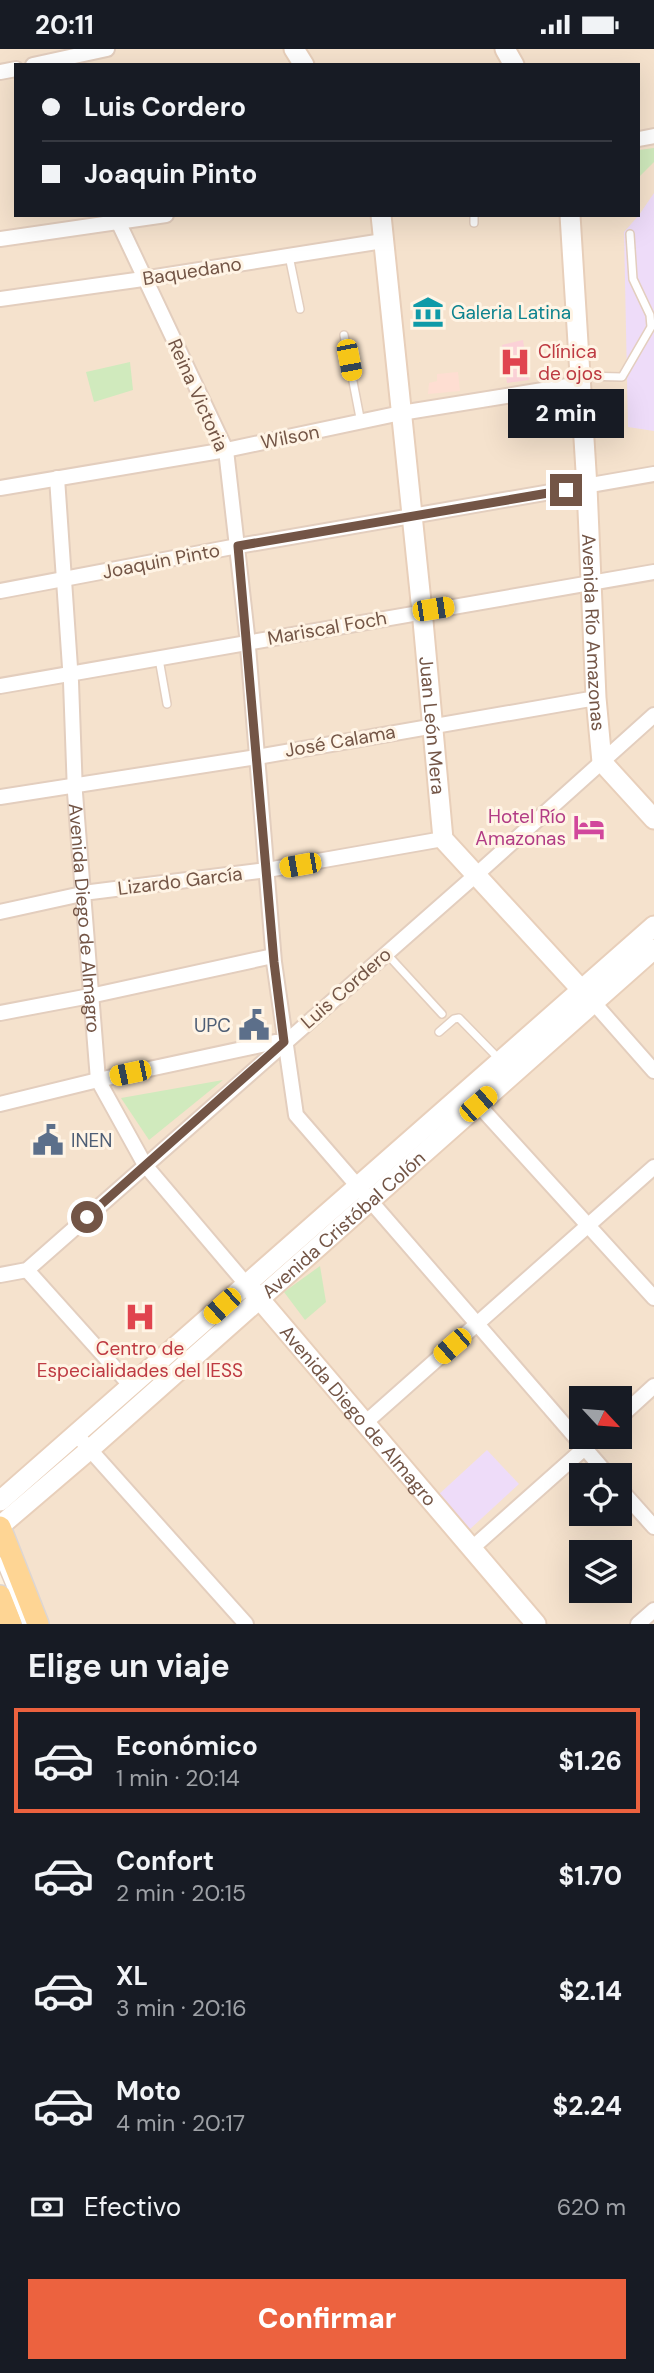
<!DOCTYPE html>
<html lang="es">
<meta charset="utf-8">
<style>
body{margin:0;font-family:"DM Sans",sans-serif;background:#20242c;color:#f1f3f6;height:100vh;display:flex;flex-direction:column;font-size:26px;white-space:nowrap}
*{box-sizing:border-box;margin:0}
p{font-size:23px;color:#9ea1a6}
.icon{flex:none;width:38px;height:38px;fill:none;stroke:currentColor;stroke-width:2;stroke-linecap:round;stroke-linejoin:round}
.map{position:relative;height:1575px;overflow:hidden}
.panel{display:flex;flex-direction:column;background:#171b24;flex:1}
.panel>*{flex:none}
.guide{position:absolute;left:14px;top:14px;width:626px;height:154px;border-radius:0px;box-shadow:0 7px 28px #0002;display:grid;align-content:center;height:154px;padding:0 28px;background:#171b24}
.needle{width:46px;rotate:116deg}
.tools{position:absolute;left:569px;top:1337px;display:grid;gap:14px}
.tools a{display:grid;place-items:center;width:63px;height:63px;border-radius:0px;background:#171b24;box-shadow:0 7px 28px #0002;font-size:35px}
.end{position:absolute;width:32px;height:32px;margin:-16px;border:9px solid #735546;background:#fff;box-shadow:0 0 0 4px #fff}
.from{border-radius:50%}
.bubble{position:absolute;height:49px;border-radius:0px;background:#171b24;box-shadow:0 7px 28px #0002;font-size:23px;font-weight:800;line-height:49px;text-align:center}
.car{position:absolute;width:21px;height:42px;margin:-21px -10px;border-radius:9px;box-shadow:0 0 5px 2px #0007;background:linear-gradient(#f5c518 24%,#345 0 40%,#f5c518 0 76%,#345 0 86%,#f5c518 0)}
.guide b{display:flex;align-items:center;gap:24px;height:66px;font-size:26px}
.guide b+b{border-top:2px solid #363941}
.guide i{width:18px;height:18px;background:#f1f3f6}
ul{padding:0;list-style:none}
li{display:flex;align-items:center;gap:21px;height:105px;margin:0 14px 10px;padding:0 14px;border:4px solid transparent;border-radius:0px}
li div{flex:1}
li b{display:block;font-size:26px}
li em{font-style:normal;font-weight:800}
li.selected{border-color:#ec623f}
li>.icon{width:63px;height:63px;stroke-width:1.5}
h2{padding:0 28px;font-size:32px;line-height:84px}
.pay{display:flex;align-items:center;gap:18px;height:77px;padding:0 28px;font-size:26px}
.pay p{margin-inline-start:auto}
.button{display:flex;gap:14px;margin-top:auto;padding:14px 28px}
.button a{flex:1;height:80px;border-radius:0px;background:#ec623f;color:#fff;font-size:28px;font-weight:800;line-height:80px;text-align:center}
.status{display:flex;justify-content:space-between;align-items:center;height:49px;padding:0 35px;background:#171b24;direction:ltr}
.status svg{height:19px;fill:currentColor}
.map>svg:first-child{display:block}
.residential{fill:#f5e2cd;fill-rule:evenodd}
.commercial{fill:#feded2}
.education{fill:#eedcf9}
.medical{fill:#fbd1d7}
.green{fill:#d0eabd}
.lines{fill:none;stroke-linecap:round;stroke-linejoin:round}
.lane-casing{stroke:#e3cebe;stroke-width:10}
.street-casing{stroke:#e3cebe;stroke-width:18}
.secondary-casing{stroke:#e8cfba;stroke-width:23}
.primary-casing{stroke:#ddd6d3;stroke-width:24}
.lane{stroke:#fff;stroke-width:7}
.street{stroke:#fff;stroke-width:14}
.secondary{stroke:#fff;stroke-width:19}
.primary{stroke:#fed594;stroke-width:21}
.route{stroke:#735546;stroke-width:9}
.labels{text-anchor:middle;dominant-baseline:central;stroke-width:6;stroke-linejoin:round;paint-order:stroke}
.street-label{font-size:19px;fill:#735546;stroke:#fff4e5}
.culture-label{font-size:19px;fill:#0d838f;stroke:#fff4e5;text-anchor:start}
.health-label{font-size:19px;fill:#be3a42;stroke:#fff4e5;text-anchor:start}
.hotel-label{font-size:19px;fill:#b23c85;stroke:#fff4e5;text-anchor:end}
.service-label{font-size:19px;fill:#4e5e75;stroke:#fff4e5;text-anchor:end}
</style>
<div class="status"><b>20:11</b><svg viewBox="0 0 49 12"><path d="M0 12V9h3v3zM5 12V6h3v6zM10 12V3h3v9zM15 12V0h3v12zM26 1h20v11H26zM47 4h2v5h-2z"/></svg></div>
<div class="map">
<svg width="654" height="1575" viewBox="0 0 654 1575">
<rect width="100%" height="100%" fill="#fdf1df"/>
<!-- residential -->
<g class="residential">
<path d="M0 0H654V868L0 1447ZM16 16H639V166H16Z"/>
<path d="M654 907V1575H30L0 1474ZM581 1349H620V1388H581ZM581 1426H620V1465H581ZM581 1503H620V1542H581Z"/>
</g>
<!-- commercial -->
<polygon class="commercial" points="458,323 460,342 428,345 429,334 437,332 437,325"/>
<!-- education -->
<g class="education">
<polygon points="654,144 654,382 628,378 624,183 639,166"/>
<polygon points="487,1401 519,1435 469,1481 437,1447"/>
</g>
<!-- medical -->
<polygon class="medical" points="523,291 529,331 507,334 502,296"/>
<!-- green -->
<g class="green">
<polygon points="654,99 654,113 639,128 639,101"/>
<polygon points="130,313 133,341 94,353 86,323"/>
<polygon points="223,1031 149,1091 121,1049"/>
<polygon points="320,1217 326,1253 305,1271 284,1243"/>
</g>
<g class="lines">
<defs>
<g id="lane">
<polyline points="474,166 474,174"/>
<polyline points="289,207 300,260"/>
<polyline points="344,286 361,374"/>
<polyline points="581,327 622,328 651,278 650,266 633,230 630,185"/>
<polyline points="159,610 167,655"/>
<polyline points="386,904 442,965"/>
<polyline points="439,983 454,970 459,969 500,1011"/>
<polyline points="0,1512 26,1575"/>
</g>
<g id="street">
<polyline points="33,16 107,0"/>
<polyline points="0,23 16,20"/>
<polyline points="639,90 654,87"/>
<polyline points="115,166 226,401 247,586 274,913 296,1066 608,1426"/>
<polyline points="0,190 166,166"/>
<polyline points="0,250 136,231 383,192"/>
<path id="s1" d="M57 429 71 633 75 744 98 1031 145 1116 246 1235"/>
<polyline points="0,439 226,401 401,364 580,335"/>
<polyline points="0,542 227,499 654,425"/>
<polyline points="0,637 654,523"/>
<polyline points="0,748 257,708 596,649"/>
<polyline points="0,863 91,843 267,821 443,790"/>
<polyline points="594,954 654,1022"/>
<polyline points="0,964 90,947 273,907"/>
<polyline points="474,1051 654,1249"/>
<polyline points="0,1055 98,1031 275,993 284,993"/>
<polyline points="27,1221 131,1337"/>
<polyline points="0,1226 27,1221 477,825 654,666"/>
<polyline points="620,1368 654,1337"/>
<polyline points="365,1374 654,1118"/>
<polyline points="76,1385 246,1575"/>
<polyline points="620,1440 654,1478"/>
<polyline points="471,1500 597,1388"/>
<polyline points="638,1575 654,1561"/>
</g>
<g id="secondary">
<polyline points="294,0 304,16"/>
<polyline points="505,0 514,16"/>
<path id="s2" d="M381 166 423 572 443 790 589 949"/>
<path id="s3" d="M570 166 587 438 596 649 602 713 654 770"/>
<path id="s4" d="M251 1240 536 1575"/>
<polyline points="0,1452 654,877"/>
<path id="s5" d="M0 1477 89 1401 654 900"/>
</g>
<g id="primary">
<polyline points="0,1478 38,1575"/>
<polyline points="0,1547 11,1575"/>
</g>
</defs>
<!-- lane casing -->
<use href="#lane" class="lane-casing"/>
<!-- street casing -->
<use href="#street" class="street-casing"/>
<!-- secondary casing -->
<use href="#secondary" class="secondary-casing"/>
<!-- primary casing -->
<use href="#primary" class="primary-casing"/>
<!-- lane -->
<use href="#lane" class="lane"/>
<!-- street -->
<use href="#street" class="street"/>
<!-- secondary -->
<use href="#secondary" class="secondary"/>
<!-- primary -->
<use href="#primary" class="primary"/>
</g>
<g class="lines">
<!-- route -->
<polyline class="route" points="87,1168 284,993 274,913 238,497 566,441"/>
</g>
<!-- icons -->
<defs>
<symbol id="museum-bare" viewBox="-9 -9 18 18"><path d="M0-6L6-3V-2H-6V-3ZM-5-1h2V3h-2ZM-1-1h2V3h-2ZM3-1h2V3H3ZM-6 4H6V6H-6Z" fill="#0f9aa8" stroke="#fff4e5" stroke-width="2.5" paint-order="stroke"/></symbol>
<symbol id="hospital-bare" viewBox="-9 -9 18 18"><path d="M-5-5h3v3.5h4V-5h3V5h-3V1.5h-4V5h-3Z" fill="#e0444e" stroke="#fff4e5" stroke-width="2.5" paint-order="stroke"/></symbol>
<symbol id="hotel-bare" viewBox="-9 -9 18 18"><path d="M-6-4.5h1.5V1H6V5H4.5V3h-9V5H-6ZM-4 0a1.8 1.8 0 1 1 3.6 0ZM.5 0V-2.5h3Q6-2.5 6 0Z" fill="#d1479c" stroke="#fff4e5" stroke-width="2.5" paint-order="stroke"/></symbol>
<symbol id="civic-bare" viewBox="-9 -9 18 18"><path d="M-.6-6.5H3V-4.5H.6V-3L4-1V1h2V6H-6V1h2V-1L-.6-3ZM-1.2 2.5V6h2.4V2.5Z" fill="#5c6f8a" stroke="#fff4e5" stroke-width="2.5" paint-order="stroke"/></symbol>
</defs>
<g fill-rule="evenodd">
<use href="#museum-bare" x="406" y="241" width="44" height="44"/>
<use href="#hospital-bare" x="493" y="291" width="44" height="44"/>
<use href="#hotel-bare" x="567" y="756" width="44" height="44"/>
<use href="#civic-bare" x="232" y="954" width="44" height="44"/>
<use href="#civic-bare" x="26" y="1069" width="44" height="44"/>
<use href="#hospital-bare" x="118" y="1246" width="44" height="44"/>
</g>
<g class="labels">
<!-- street labels -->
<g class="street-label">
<text transform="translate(192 222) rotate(-9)">Baquedano</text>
<text transform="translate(198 346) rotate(66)">Reina Victoria</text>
<text transform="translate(290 388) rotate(-11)">Wilson</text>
<text transform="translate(161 512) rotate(-11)">Joaquin Pinto</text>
<text transform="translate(327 579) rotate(-10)">Mariscal Foch</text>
<text stroke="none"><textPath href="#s3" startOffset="418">Avenida Río Amazonas</textPath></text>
<text stroke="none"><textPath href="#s2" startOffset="513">Juan León Mera</textPath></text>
<text transform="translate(340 692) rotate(-10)">José Calama</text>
<text transform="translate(180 832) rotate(-7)">Lizardo García</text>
<text stroke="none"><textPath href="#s1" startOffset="441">Avenida Diego de Almagro</textPath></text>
<text transform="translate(346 939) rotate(-41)">Luis Cordero</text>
<text stroke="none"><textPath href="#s5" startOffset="457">Avenida Cristóbal Colón</textPath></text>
<text stroke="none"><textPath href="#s4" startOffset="166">Avenida Diego de Almagro</textPath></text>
</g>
<!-- culture labels -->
<g class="culture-label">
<text x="451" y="263">Galeria Latina</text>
</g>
<!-- health labels -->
<g class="health-label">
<text x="538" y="302">Clínica<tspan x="538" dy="22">de ojos</tspan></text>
<text x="140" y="1299" text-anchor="middle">Centro de<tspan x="140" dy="22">Especialidades del IESS</tspan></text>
</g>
<!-- hotel labels -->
<g class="hotel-label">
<text x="566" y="767">Hotel Río<tspan x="566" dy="22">Amazonas</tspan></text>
</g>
<!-- service labels -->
<g class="service-label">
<text x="231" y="976">UPC</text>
<text x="71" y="1091" text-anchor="start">INEN</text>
</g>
</g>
</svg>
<div class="tools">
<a><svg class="needle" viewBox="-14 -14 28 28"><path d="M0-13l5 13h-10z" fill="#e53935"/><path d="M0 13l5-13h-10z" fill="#9ea1a6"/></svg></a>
<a><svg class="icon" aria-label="locate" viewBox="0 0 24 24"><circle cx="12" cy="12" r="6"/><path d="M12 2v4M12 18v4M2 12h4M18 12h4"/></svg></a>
<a><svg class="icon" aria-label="layers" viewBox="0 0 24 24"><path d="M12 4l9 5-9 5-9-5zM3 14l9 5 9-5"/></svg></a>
</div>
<i class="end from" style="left:87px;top:1168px"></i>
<i class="end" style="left:566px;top:441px"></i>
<div class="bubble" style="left:508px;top:340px;width:116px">2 min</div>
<i class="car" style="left:349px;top:311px;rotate:169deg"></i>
<i class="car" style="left:433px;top:560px;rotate:81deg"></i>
<i class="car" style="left:300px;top:816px;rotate:260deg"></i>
<i class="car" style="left:130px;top:1024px;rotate:258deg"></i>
<i class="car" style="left:478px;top:1055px;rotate:49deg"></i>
<i class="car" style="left:222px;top:1257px;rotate:228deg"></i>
<i class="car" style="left:452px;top:1297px;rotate:229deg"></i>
<div class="guide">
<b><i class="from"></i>Luis Cordero</b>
<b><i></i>Joaquin Pinto</b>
</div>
</div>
<section class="panel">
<h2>Elige un viaje</h2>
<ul>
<li class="selected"><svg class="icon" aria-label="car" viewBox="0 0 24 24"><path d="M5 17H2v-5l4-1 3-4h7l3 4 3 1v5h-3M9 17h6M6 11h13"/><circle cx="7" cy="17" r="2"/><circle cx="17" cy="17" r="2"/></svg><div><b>Económico</b><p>1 min · 20:14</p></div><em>$1.26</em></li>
<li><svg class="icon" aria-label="car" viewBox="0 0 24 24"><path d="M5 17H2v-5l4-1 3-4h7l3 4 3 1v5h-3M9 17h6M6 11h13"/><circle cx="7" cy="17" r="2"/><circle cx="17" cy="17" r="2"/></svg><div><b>Confort</b><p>2 min · 20:15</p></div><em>$1.70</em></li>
<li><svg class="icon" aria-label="car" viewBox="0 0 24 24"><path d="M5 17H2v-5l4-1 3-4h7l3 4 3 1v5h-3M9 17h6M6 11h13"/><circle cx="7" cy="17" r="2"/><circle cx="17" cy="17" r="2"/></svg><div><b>XL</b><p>3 min · 20:16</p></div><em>$2.14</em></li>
<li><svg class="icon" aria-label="car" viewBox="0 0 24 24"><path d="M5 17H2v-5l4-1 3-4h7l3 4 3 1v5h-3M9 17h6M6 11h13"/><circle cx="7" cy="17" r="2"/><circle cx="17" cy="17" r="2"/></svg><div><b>Moto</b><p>4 min · 20:17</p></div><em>$2.24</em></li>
</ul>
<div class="pay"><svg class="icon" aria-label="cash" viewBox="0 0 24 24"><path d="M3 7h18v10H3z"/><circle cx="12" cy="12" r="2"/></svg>Efectivo<p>620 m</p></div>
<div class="button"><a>Confirmar</a></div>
</section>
